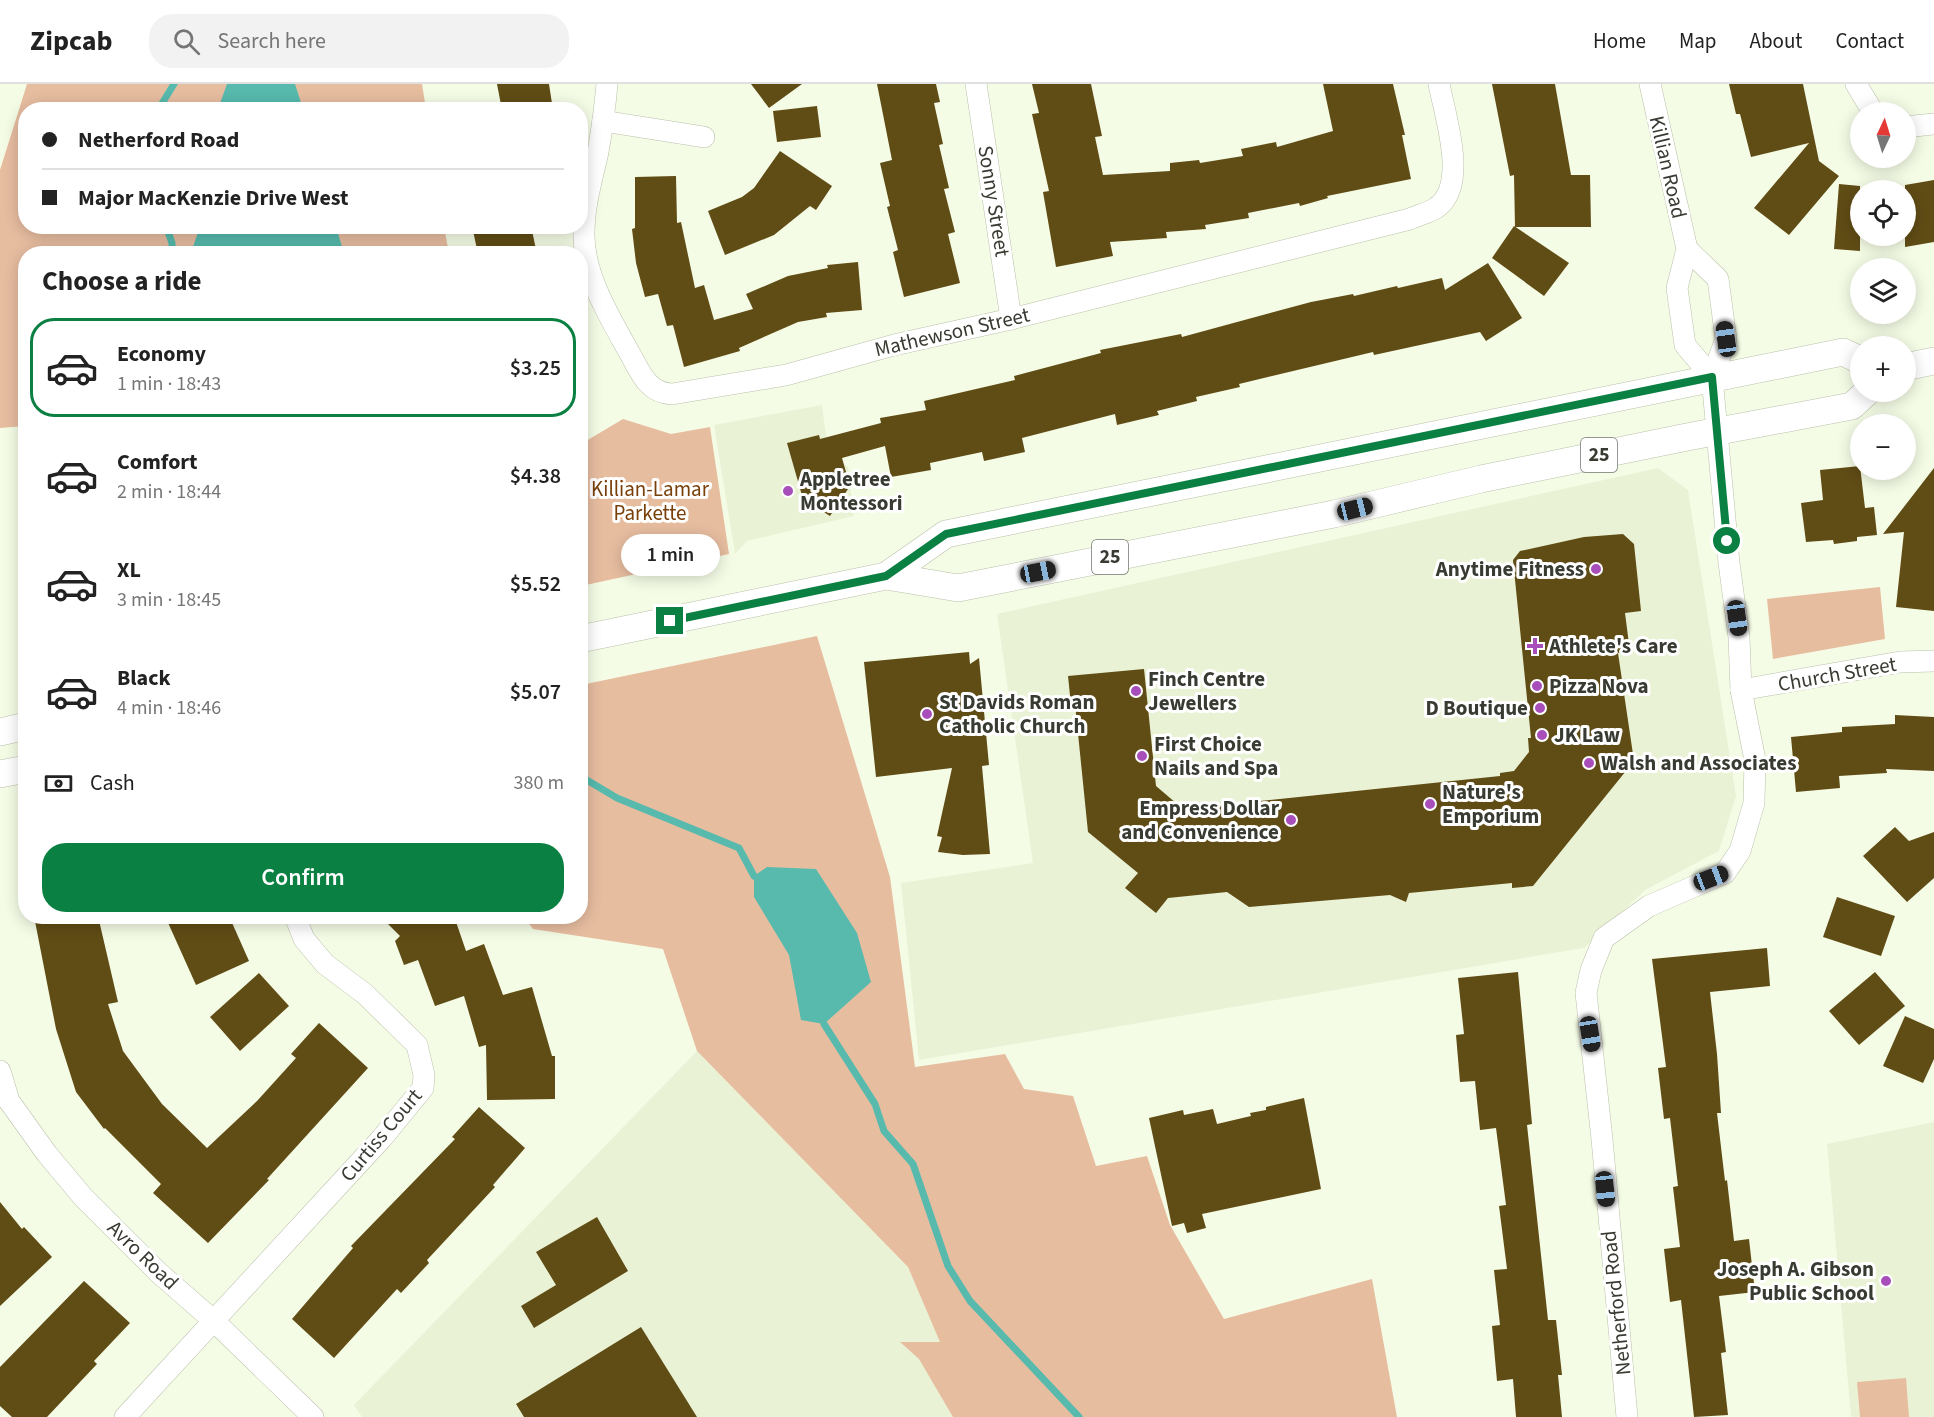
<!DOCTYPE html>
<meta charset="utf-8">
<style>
body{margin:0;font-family:"Source Sans 3",sans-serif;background:#f2f2f2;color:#222;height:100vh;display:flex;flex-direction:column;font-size:22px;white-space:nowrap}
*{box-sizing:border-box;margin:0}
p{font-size:20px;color:#767676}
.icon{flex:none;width:33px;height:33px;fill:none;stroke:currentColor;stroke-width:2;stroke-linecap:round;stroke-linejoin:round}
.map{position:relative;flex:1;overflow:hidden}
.sheet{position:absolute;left:18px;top:162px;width:570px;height:678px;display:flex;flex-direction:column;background:#fff;border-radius:24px;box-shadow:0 3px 15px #0003}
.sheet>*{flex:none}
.guide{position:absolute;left:18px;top:18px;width:570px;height:132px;border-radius:24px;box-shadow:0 3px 15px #0003;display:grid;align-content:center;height:132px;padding:0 24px;background:#fff}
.needle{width:39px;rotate:4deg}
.controls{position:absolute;left:1850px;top:18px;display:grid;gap:12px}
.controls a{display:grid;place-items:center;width:66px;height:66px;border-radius:50%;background:#fff;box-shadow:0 3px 15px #0003;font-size:30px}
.end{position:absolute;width:27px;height:27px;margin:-14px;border:8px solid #0b8043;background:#fff;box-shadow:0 0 0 3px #fff}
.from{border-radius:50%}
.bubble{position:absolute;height:42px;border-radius:21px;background:#fff;box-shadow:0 3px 15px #0003;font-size:20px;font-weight:600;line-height:42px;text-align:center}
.car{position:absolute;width:18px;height:36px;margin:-18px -9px;border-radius:8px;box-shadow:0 0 4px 2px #0007;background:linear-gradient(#222 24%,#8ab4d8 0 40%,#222 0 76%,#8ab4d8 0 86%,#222 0)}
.guide b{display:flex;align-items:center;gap:21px;height:57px;font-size:22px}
.guide b+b{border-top:2px solid #e0e0e0}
.guide i{width:15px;height:15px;background:#222}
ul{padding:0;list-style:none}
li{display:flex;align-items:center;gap:18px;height:99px;margin:0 12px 9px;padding:0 12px;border:3px solid transparent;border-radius:24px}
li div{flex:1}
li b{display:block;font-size:22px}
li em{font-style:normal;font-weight:600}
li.on{border-color:#0b8043}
li>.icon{width:54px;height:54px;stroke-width:1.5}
h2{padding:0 24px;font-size:27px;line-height:72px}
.pay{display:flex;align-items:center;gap:15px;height:66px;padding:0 24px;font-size:22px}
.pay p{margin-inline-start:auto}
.button{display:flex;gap:12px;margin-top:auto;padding:12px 24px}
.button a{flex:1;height:69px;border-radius:24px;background:#0b8043;color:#fff;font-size:24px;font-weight:600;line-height:69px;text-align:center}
header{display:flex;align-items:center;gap:36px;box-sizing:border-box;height:84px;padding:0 30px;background:#fff;border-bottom:2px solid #e0e0e0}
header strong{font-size:28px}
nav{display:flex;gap:33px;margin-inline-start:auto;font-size:21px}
.search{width:420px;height:54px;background:#f2f2f2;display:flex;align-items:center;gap:15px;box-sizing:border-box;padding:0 21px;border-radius:24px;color:#767676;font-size:22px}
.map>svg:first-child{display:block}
.built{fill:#eaf2d5}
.green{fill:#e7bda0}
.water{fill:#57baad}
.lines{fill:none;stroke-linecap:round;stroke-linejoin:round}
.stream{stroke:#57baad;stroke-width:7}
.building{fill:#604c15}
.minor-casing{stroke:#bac0ab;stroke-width:22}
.major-casing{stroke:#bac0ab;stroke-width:28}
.minor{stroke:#fff;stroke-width:21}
.major{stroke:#fff;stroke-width:27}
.route{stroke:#0b8043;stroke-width:8}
.poi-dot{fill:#a74eba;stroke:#fff;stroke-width:2}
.labels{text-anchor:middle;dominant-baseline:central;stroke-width:6;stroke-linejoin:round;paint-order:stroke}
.shield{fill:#fff;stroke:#747670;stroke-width:1.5}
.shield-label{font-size:20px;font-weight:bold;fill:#383b32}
.street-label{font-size:21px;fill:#383b32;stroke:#fff}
.poi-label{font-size:21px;font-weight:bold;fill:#383b32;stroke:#fff;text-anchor:start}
.park-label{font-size:21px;fill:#783f09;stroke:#fff}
</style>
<header>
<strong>Zipcab</strong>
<div class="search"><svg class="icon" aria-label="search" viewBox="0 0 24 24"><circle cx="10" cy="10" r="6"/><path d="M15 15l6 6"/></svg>Search here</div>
<nav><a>Home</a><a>Map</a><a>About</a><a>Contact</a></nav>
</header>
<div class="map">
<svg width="1934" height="1333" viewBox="0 0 1934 1333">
<rect width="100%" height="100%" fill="#f5fce6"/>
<!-- built -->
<g class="built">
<polygon points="822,321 828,367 848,383 854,432 747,457 735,470 714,341"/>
<polygon points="1658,384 1688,406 1736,712 1719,767 1645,806 1584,864 919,976 901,799 1033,779 997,530"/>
<polygon points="697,967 908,1183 973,1333 362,1333 354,1321"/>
<polygon points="1934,1038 1934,1333 1851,1333 1827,1060"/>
</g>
<!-- green -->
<g class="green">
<polygon points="27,0 422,0 426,25 26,26 26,142 444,143 449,169 26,170 25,342 0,344 0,86"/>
<polygon points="623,335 671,350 710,343 729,470 581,502 581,360"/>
<polygon points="1880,503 1885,555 1773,575 1767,515"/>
<polygon points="817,552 890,793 915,983 1005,970 1024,1005 1073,1012 1096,1082 1147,1072 1170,1141 1224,1235 1372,1195 1397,1333 953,1333 919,1275 900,1258 940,1258 908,1183 697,967 663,865 533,845 524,833 580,832 581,601"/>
<polygon points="1906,1294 1909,1333 1860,1333 1857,1298"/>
</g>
<!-- water -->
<g class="water">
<polygon points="227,0 295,0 303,25 218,25"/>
<polygon points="200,142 336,143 344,169 191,169"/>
<polygon points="767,783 816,785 857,849 871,898 824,940 801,936 789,871 754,813 754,792"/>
</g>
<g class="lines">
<!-- stream -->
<g class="stream">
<polyline points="158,26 174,0"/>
<polyline points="166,142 172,159 172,170"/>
<polyline points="580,692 617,714 739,764 754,792"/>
<polyline points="824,940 875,1020 884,1047 913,1080 948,1182 970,1217 1079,1333"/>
</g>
</g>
<!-- building -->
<g class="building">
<polygon points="497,0 549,0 553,26 502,26"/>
<polygon points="751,0 802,0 769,24"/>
<polygon points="877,0 936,0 940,18 934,19 943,60 939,61 949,104 944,105 955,148 948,150 960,199 904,213 893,168 898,166 887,123 890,122 880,79 892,76"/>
<polygon points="1032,0 1091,0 1102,52 1095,53 1103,91 1170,87 1170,79 1199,76 1200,79 1243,72 1241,65 1276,58 1277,63 1333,47 1323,0 1393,0 1405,51 1402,51 1411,95 1327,112 1328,114 1300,122 1299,119 1248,129 1249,134 1205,141 1206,145 1166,148 1167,154 1110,158 1113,172 1056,183 1043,108 1049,107 1032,30 1039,29"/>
<polygon points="1492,0 1555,0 1571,91 1590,91 1591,143 1515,143 1514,91 1510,92"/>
<polygon points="1729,0 1803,0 1819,77 1839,92 1789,151 1754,124 1809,59 1751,73 1740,30 1736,30"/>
<polygon points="817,22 821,53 777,58 773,27"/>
<polygon points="780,67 832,102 816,126 810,122 774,151 725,171 708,127 742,113 754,104"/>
<polygon points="676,92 677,139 681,138 695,204 704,201 714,236 753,225 746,210 788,192 828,184 827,181 858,178 862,226 826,229 827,233 798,238 739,264 740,267 684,283 673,241 667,242 658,210 645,213 636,179 632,145 635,144 635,93"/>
<polygon points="1934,96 1934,158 1905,163 1905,101"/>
<polygon points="1839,100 1860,102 1860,167 1834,165"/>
<polygon points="472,142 531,142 537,170 478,170"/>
<polygon points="1514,142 1569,179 1544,212 1492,174"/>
<polygon points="1488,179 1522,234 1486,257 1480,248 1374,271 1373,268 1239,300 1240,303 1196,313 1197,317 1157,327 1159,331 1117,341 1115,330 1022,354 1025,368 984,377 982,368 930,379 931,386 891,393 885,362 842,374 850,402 830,432 803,415 787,359 819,351 820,355 881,339 880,334 926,326 924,317 1015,296 1014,292 1101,269 1100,266 1181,250 1182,253 1311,218 1353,210 1354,212 1397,202 1398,204 1442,194 1445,206"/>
<polygon points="1860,382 1865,424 1874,423 1877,451 1857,453 1857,457 1834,460 1833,456 1806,458 1801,419 1823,416 1820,386"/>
<polygon points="1934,384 1934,527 1896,523 1904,448 1883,450"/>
<polygon points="1623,450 1634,460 1641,527 1625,529 1630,568 1618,569 1634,677 1533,802 1512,804 1512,799 1409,809 1406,818 1390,811 1249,823 1227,808 1168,814 1156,829 1125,804 1138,789 1088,748 1075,620 1071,621 1068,592 1144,585 1156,702 1183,725 1500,692 1500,689 1514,687 1529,668 1528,654 1531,654 1513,476 1520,467 1584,453"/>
<polygon points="969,568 970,580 979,574 989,681 982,682 990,770 963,771 938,768 942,753 937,752 952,684 876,693 864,578"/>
<polygon points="1895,631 1934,633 1934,687 1886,685 1887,689 1839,692 1840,704 1796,708 1791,653 1842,648 1842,643 1895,640"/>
<polygon points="1895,743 1909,757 1934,748 1934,794 1907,818 1863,772"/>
<polygon points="1837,813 1895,832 1881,872 1823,853"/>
<polygon points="34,832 98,832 118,918 108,920 123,967 162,1020 207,1064 257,1017 296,974 291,970 319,939 368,984 267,1095 269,1096 208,1159 153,1109 161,1100 105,1044 104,1045 76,1008 56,945"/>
<polygon points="165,832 229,832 249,877 196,901"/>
<polygon points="380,832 454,832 466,867 484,860 503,911 532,903 552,972 555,972 555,1015 487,1016 486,961 479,963 464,912 435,922 418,876 404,881 395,857 400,852"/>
<polygon points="1767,864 1770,902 1710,908 1717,970 1721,1029 1717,1029 1725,1097 1727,1096 1734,1157 1749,1155 1755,1208 1719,1212 1726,1268 1721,1269 1728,1331 1694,1333 1681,1216 1670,1218 1664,1165 1680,1163 1673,1103 1678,1102 1670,1034 1664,1035 1658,984 1666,983 1652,875"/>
<polygon points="1518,888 1532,1040 1527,1041 1548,1236 1556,1236 1562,1291 1558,1291 1562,1333 1516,1333 1513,1295 1497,1297 1492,1242 1500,1241 1494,1186 1507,1185 1499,1122 1506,1121 1496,1044 1480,1046 1475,997 1460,998 1456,951 1464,950 1458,894"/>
<polygon points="1875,888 1905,922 1859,961 1829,927"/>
<polygon points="259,889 289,922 240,967 210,933"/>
<polygon points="1905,932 1934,945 1934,975 1923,999 1883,982"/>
<polygon points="1304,1014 1321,1105 1202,1130 1206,1144 1187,1149 1184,1139 1172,1142 1149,1034 1183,1026 1184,1031 1213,1025 1217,1040 1251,1032 1250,1029 1266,1026 1266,1023"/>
<polygon points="479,1023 525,1064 493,1101 495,1103 427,1176 429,1179 401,1209 397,1205 334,1274 292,1235 353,1164 351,1162 455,1055 452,1053"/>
<polygon points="0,1118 22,1145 24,1143 52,1173 0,1222"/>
<polygon points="597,1133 628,1187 534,1244 521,1222 556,1201 536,1168"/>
<polygon points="84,1197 130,1239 94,1277 97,1280 47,1333 12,1333 0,1322 0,1283"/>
<polygon points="641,1243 697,1333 524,1333 516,1320"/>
</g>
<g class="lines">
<defs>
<g id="minor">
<path d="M607 0C605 23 602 45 598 68 592 95 584 121 584 149 583 190 610 234 629 268 640 287 647 309 672 310L786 291 894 261 1011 235 1410 135C1418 131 1428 129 1436 124 1469 102 1445 32 1439 0"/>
<polyline points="976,0 1011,235"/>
<polyline points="1650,0 1687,165 1677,204 1685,261 1712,293"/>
<polyline points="1856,0 1873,28"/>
<polyline points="603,37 704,53"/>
<polyline points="1905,43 1934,40"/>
<polyline points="1741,606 1900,578 1934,577"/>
<polyline points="0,987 9,1017 47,1070 83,1113 159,1189 214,1237 313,1333"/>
<polyline points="125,1333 382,1054 423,1004 424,991 417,961 365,910 325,880 304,855 295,832"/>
<polyline points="1627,1333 1602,1055 1586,909 1591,886 1604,854 1649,822 1725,789 1740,767 1754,719 1755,676 1741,606 1739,553 1729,479 1712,293 1726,255 1718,195 1687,165"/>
</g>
<g id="major">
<polyline points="1905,283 1934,277"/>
<polyline points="886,492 946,450 1843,268 1860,276"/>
<polyline points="580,555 886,492 958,504 1334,430 1481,395 1687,353 1852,322 1867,308"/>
<polyline points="0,648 26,642"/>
<polyline points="0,690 26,685"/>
</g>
</defs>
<!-- minor casing -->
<use href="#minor" class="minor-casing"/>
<!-- major casing -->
<use href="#major" class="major-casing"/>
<!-- minor -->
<use href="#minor" class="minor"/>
<!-- major -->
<use href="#major" class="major"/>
</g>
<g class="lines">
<!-- route -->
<polyline class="route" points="670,537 886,492 946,450 1712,293 1727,457"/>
</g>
<!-- markers -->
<g class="poi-dot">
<circle cx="788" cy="407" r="6"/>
<circle cx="1596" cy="485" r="6"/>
<path d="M1532 553h6v6h6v6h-6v6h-6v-6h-6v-6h6z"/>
<circle cx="1537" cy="602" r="6"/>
<circle cx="1136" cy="607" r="6"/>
<circle cx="1540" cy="624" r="6"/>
<circle cx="927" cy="630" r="6"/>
<circle cx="1542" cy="651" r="6"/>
<circle cx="1142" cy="672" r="6"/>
<circle cx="1589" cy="679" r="6"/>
<circle cx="1430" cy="720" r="6"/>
<circle cx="1291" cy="736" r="6"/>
<circle cx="1886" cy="1197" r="6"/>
</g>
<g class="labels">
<!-- shield labels -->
<g class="shield">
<rect x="1581" y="354" width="36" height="34" rx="4.5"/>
<rect x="1092" y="456" width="36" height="34" rx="4.5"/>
</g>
<g class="shield-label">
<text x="1599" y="371">25</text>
<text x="1110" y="473">25</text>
</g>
<!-- street labels -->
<g class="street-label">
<text transform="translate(1668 83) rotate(77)">Killian Road</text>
<text transform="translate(994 117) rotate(81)">Sonny Street</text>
<text transform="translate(952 248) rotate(-13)">Mathewson Street</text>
<text transform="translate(1837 590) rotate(-10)">Church Street</text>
<text transform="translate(381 1051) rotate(-50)">Curtiss Court</text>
<text transform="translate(143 1171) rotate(44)">Avro Road</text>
<text transform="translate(1616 1219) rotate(-96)">Netherford Road</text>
</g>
<!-- poi labels -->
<g class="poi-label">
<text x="800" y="395">Appletree<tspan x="800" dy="24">Montessori</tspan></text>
<text x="1584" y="485" text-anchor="end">Anytime Fitness</text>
<text x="1549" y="562">Athlete's Care</text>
<text x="1148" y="595">Finch Centre<tspan x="1148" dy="24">Jewellers</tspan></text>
<text x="1549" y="602">Pizza Nova</text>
<text x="939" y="618">St Davids Roman<tspan x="939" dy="24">Catholic Church</tspan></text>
<text x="1528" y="624" text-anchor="end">D Boutique</text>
<text x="1554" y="651">JK Law</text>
<text x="1154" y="660">First Choice<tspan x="1154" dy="24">Nails and Spa</tspan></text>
<text x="1601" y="679">Walsh and Associates</text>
<text x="1442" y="708">Nature's<tspan x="1442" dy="24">Emporium</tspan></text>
<text x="1279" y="724" text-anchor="end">Empress Dollar<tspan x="1279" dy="24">and Convenience</tspan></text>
<text x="1874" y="1185" text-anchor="end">Joseph A. Gibson<tspan x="1874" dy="24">Public School</tspan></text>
</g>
<!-- park labels -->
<g class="park-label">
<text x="650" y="405">Killian-Lamar<tspan x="650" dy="24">Parkette</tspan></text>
</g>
</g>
</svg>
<div class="controls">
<a><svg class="needle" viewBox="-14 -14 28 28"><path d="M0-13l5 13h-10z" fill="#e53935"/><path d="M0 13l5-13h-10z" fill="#767676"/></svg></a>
<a><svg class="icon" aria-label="locate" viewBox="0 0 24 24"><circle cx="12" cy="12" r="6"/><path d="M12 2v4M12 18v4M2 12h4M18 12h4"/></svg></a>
<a><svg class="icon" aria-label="layers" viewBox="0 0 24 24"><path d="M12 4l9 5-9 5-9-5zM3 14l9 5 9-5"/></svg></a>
<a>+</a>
<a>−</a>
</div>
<i class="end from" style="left:1727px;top:457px"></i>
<i class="end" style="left:670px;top:537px"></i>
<div class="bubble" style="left:621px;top:450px;width:99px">1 min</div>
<i class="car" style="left:1726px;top:255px;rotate:352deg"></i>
<i class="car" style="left:1355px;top:425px;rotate:76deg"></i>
<i class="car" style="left:1038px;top:488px;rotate:79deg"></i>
<i class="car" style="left:1737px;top:534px;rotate:172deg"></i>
<i class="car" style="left:1711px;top:794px;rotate:69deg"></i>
<i class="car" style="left:1590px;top:950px;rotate:171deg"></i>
<i class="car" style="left:1605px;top:1105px;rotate:174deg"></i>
<div class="guide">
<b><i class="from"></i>Netherford Road</b>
<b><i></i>Major MacKenzie Drive West</b>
</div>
<section class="sheet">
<h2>Choose a ride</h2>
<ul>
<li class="on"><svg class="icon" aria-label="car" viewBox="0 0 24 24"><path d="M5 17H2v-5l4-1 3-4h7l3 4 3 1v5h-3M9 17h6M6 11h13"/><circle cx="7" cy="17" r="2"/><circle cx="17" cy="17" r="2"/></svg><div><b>Economy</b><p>1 min · 18:43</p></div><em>$3.25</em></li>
<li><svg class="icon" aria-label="car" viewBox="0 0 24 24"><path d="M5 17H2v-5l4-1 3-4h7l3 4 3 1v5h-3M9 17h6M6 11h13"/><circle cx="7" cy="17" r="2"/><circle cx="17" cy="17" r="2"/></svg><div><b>Comfort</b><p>2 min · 18:44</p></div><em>$4.38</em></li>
<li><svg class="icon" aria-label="car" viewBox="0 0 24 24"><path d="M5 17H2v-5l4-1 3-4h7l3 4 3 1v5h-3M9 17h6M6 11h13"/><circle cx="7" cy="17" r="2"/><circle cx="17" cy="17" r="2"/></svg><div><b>XL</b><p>3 min · 18:45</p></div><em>$5.52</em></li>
<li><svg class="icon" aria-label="car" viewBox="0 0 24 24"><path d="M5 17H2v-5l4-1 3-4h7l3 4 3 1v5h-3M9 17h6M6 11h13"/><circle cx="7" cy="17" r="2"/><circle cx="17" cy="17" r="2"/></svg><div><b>Black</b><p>4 min · 18:46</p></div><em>$5.07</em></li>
</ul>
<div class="pay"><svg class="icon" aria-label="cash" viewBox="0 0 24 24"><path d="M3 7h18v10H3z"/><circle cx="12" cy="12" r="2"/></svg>Cash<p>380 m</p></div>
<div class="button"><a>Confirm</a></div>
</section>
</div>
